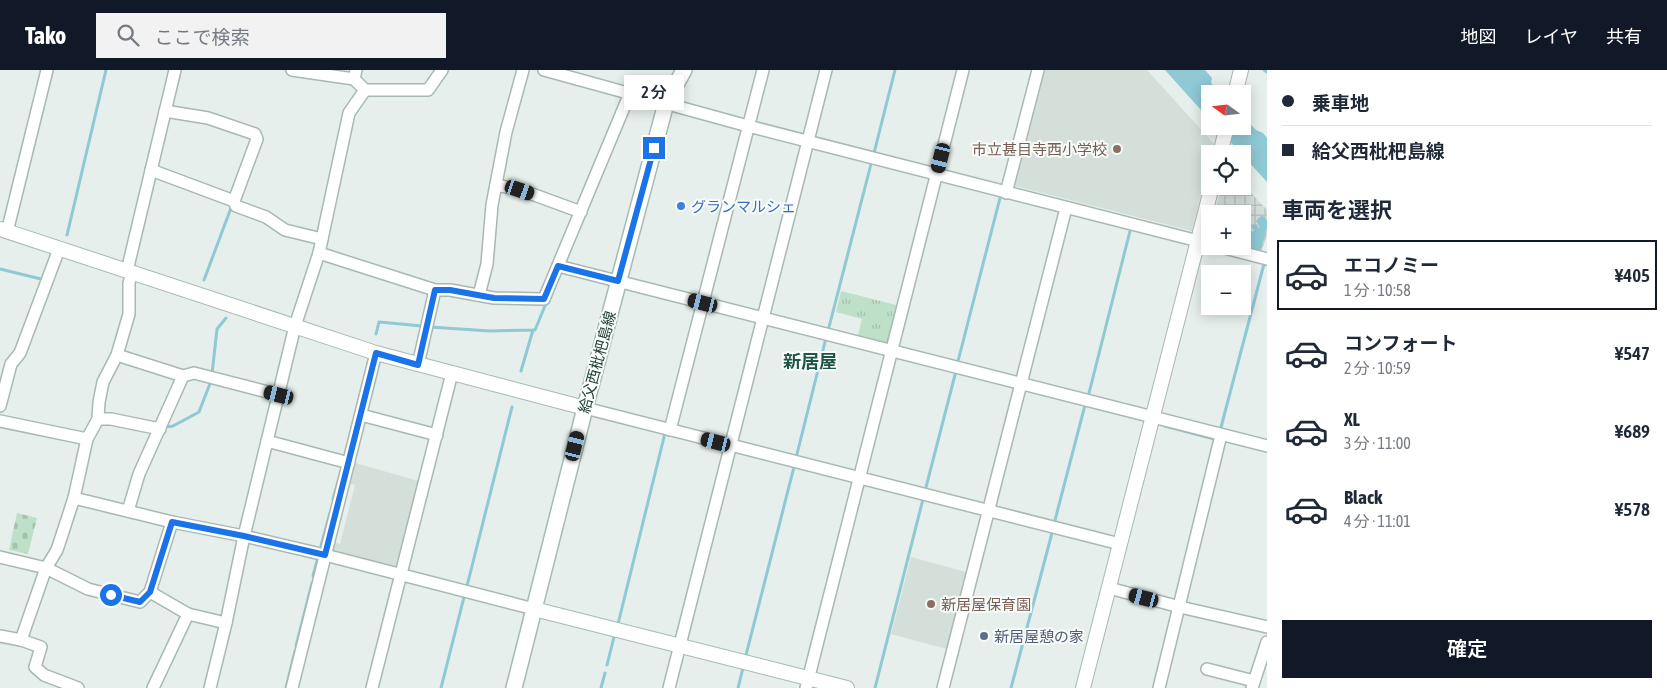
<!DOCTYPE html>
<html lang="ja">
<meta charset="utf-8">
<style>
body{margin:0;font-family:"Asap Condensed","Noto Sans JP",sans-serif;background:#f2f2f3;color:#1f2937;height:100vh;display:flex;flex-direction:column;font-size:19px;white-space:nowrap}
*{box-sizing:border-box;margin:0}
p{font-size:16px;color:#747a83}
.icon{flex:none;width:28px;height:28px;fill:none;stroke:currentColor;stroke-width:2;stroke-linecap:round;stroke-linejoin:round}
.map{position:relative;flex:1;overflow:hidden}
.side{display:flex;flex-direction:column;background:#fff;width:400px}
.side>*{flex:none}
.hud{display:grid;align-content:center;height:110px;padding:0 15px;background:#fff}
.needle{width:32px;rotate:285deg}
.controls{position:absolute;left:1201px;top:15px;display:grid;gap:10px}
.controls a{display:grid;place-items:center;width:50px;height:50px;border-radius:0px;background:#fff;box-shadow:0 2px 12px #0003;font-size:25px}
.end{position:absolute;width:22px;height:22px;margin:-11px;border:6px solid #1a73e8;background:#fff;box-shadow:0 0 0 2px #fff}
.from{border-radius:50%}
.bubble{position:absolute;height:35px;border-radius:0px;background:#fff;box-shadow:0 2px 12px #0003;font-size:16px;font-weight:600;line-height:35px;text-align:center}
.car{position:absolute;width:15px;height:30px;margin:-15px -8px;border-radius:6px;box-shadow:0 0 4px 1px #0007;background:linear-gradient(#222 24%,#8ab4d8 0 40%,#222 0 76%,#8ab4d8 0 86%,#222 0)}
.hud b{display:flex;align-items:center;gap:18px;height:48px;font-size:19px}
.hud b+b{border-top:1px solid #e0e1e3}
.hud i{width:12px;height:12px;background:#1f2937}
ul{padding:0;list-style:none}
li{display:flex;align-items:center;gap:15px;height:70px;margin:0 10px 8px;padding:0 5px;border:2px solid transparent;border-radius:0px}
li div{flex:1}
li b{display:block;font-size:19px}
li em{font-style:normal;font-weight:600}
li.on{border-color:#111827}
li>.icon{width:45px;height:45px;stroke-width:1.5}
h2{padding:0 15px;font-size:22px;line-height:60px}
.primary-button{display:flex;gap:10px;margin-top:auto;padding:10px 15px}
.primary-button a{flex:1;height:58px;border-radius:0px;background:#111827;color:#fff;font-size:20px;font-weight:600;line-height:58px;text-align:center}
header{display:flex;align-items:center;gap:30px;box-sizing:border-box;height:70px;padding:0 25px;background:#111827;color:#fff}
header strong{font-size:24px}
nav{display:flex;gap:28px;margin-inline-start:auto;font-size:18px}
.search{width:350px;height:45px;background:#f2f2f3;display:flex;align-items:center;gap:12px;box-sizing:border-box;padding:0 18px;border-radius:0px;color:#747a83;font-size:19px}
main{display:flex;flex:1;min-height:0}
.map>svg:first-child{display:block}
.built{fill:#d4dfda}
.industrial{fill:url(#industrial-grid)}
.grass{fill:url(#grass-tufts)}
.cemetery{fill:url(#cemetery-stones)}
.water{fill:#8ec9d4}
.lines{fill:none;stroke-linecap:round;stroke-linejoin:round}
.stream{stroke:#8ec9d4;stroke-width:3}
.minor-casing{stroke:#a8b8b2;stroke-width:14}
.tertiary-casing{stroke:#a8b8b2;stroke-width:16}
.secondary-casing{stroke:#a4bbb3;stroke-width:18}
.minor{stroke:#fff;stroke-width:11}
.tertiary{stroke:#fff;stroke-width:14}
.secondary{stroke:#fff;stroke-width:15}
.route{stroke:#1a73e8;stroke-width:6}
.education-dot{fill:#8d6e63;stroke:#f7fbf9;stroke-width:2}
.shop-dot{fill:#3f7fe0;stroke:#f7fbf9;stroke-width:2}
.service-dot{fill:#5c6f8a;stroke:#f7fbf9;stroke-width:2}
.labels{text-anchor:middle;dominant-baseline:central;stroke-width:4;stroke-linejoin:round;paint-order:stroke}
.education-label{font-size:15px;fill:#785e54;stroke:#f7fbf9;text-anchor:end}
.shop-label{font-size:15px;fill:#366cbe;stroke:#f7fbf9;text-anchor:start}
.street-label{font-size:15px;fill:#24423a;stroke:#f7fbf9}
.service-label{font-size:15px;fill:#4e5e75;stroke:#f7fbf9;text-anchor:start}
.quarter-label{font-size:18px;font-weight:bold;fill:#1f5548;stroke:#f7fbf9}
</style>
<header>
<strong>Tako</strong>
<div class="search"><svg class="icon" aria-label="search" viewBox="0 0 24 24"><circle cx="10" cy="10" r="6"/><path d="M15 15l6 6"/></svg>ここで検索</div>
<nav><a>地図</a><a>レイヤ</a><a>共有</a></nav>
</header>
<main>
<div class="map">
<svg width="1267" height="618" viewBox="0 0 1267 618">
<defs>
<pattern id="industrial-grid" width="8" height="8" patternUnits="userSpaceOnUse" patternTransform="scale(1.25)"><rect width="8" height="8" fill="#d4dfda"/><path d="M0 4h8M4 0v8" fill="none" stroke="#b6c1bc"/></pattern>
<pattern id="grass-tufts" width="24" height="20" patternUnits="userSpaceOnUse" patternTransform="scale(1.25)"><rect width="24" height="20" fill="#bfe0c8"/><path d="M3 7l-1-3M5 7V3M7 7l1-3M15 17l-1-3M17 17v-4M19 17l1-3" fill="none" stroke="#a4c1ad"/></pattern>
<pattern id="cemetery-stones" width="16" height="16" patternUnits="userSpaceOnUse" patternTransform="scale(1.25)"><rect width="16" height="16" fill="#bfe0c8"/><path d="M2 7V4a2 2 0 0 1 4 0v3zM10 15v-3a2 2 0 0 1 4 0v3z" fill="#a4c1ad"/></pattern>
</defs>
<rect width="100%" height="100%" fill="#e6efeb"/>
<!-- built -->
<g class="built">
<polygon points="1042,0 1147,0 1214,74 1192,161 1011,115"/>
<polygon points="352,392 422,412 400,495 395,499 333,483 330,477 331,472 340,474 355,415 347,413"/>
<polygon points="911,487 970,503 950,580 891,564"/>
</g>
<!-- industrial -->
<polygon class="industrial" points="1243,114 1267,140 1267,164 1261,184 1242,176 1242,144 1214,144 1222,116 1242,116"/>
<!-- grass -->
<polygon class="grass" points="841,221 900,236 889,278 857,269 862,249 836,242"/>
<!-- cemetery -->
<polygon class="cemetery" points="17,443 37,448 28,484 9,480"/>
<!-- water -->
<g class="water">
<polygon points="1165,0 1205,0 1212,8 1211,13 1222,24 1210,24 1210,50"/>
<polygon points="1243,46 1256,60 1263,63 1267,68 1267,112 1216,56 1242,56"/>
<polygon points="1262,145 1267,150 1267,158 1261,180 1256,181 1237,176 1242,176 1243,160 1245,160 1249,158 1253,162 1254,160 1251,157 1255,154 1259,158 1260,156 1256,151"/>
</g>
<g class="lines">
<!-- stream -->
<g class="stream">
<polyline points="1264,0 1267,2"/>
<polyline points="874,83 895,0"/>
<polyline points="67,165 106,0"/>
<polyline points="0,199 45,210"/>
<polyline points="204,210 231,138"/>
<polyline points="430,257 490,261 535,260 547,231"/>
<polyline points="828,261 871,94"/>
<polyline points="376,264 379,252 422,256"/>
<polyline points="957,295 1000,128"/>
<polyline points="521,301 533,260"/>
<polyline points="212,304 217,259 226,248"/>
<polyline points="1088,327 1130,161"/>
<polyline points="1165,356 1218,370"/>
<polyline points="166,357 173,356 199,342 211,311"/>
<polyline points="1220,361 1264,194"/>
<polyline points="796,388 826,268"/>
<polyline points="925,421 956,301"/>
<polyline points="333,429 338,412"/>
<polyline points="1054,454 1085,335"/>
<polyline points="321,476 330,443"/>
<polyline points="313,506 317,491"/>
<polyline points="467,516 512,337"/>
<polyline points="618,554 665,363"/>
<polyline points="296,576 312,513"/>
<polyline points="746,585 794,397"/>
<polyline points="607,595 614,567"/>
<polyline points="286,618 295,581"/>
<polyline points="441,618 464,527"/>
<polyline points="601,618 605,603"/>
<polyline points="738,618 743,598"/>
<polyline points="875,618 923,429"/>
<polyline points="1011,618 1052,463"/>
</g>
<defs>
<g id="minor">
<polyline points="292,0 354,9"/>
<polyline points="356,0 354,9 365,20 428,20 442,0"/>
<polyline points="544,0 748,56 1210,174"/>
<polyline points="165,41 208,48 255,64 257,69 234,131 236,136 266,147 285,160 322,169"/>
<polyline points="151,100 234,131"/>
<polyline points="496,115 521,120 581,142"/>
<polyline points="1006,123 1038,0"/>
<polyline points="7,162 47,0"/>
<polyline points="1217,176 1267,189"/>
<polyline points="319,183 435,220 450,220 494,228 544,229 630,23"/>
<polyline points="558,196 1267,376"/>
<polyline points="127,201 175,0"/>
<polyline points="479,225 487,194 492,135 506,62 523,0"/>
<polyline points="117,285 183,306"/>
<polyline points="418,295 435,220"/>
<polyline points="0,336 11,294 20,283 59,179"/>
<polyline points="585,338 1120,474"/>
<polyline points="361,345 437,365"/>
<polyline points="98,349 111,349 160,359"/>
<polyline points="0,351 87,369"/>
<polyline points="670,360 763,0"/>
<polyline points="267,371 349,393"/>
<polyline points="74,428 172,452 244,466 325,485 534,539"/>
<polyline points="128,441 139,404 183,306 194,303 279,325"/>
<polyline points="0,487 46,498 88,519 140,532 150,522 188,544 226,553"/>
<polyline points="1109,518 1180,537 1267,557"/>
<polyline points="150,522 172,452"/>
<polyline points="0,566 21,570 41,577 35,597 44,605 78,618"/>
<polyline points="21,570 46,498 57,480 74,428 87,369 98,349 99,332 103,312 117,285 129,244 129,213 132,203"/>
<polyline points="1207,599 1254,611"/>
<polyline points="153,618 188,544"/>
<polyline points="210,618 226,553 244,466 295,256 319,183 349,43 365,20"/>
<polyline points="292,618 376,283"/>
<polyline points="372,618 452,303"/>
<polyline points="669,618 826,0"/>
<polyline points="806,618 963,0"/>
<polyline points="943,618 1066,138"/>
<polyline points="1159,618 1221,365"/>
<polyline points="1252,618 1267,572"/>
</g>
<g id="tertiary">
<polyline points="1235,24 1241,0"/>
<polyline points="1220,84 1227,56"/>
<polyline points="0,159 376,283 585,338"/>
<polyline points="534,539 847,618"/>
<polyline points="1083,618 1212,116"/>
</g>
<polyline id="secondary" points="514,618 585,338 666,33 684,0"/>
</defs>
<!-- minor casing -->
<use href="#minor" class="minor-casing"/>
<!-- tertiary casing -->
<use href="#tertiary" class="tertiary-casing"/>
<!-- secondary casing -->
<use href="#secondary" class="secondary-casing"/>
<!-- minor -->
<use href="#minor" class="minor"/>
<!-- tertiary -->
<use href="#tertiary" class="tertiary"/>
<!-- secondary -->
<use href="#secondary" class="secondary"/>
</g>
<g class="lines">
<!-- route -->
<polyline class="route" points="111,525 140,532 150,522 172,452 244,466 325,485 376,283 418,295 435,220 450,220 494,228 544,229 558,196 618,211 654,78"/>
</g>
<!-- markers -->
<g class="education-dot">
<circle cx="1117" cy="79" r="5"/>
<circle cx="931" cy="534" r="5"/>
</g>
<circle class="shop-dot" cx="681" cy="136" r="5"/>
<circle class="service-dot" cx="984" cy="566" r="5"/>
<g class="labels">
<!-- education labels -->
<g class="education-label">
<text x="1107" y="79">市立甚目寺西小学校</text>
<text x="941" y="534" text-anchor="start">新居屋保育園</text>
</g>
<!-- shop labels -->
<g class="shop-label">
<text x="691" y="136">グランマルシェ</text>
</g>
<!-- street labels -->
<g class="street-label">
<text transform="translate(597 292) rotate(-75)">給父西枇杷島線</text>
</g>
<!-- service labels -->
<g class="service-label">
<text x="994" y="566">新居屋憩の家</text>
</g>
<!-- quarter labels -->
<g class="quarter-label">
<text x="810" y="291">新居屋</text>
</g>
</g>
</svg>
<div class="controls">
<a><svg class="needle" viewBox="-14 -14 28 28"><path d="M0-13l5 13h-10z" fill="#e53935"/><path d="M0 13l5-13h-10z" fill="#747a83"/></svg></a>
<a><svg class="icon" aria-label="locate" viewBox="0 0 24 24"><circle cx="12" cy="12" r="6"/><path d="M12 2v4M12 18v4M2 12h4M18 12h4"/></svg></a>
<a>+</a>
<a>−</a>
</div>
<i class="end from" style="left:111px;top:525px"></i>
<i class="end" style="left:654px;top:78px"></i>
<div class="bubble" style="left:624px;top:5px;width:60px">2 分</div>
<i class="car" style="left:941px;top:88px;rotate:194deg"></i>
<i class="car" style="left:520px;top:120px;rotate:109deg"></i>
<i class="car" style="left:703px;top:233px;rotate:284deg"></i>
<i class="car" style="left:279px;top:325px;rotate:284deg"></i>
<i class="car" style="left:716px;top:372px;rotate:284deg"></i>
<i class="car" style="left:575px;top:376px;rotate:14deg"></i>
<i class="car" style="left:1144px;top:528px;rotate:285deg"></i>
</div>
<section class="side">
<div class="hud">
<b><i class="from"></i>乗車地</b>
<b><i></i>給父西枇杷島線</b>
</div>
<h2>車両を選択</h2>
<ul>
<li class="on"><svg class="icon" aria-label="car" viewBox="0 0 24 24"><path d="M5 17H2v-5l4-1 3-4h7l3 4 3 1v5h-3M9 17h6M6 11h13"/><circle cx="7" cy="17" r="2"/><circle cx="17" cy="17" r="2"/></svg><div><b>エコノミー</b><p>1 分 · 10:58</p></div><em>¥405</em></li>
<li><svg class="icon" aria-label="car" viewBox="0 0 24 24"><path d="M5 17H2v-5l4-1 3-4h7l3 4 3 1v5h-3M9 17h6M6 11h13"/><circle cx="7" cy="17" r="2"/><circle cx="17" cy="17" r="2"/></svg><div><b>コンフォート</b><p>2 分 · 10:59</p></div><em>¥547</em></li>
<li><svg class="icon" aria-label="car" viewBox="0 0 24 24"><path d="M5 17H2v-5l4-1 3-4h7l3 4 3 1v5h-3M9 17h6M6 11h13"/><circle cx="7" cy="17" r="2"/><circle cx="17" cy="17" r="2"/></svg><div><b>XL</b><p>3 分 · 11:00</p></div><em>¥689</em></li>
<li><svg class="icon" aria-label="car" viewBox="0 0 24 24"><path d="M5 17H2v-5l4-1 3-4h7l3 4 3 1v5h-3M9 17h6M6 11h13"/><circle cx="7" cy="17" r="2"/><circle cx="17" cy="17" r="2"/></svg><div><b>Black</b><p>4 分 · 11:01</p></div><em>¥578</em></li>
</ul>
<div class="primary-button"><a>確定</a></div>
</section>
</main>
